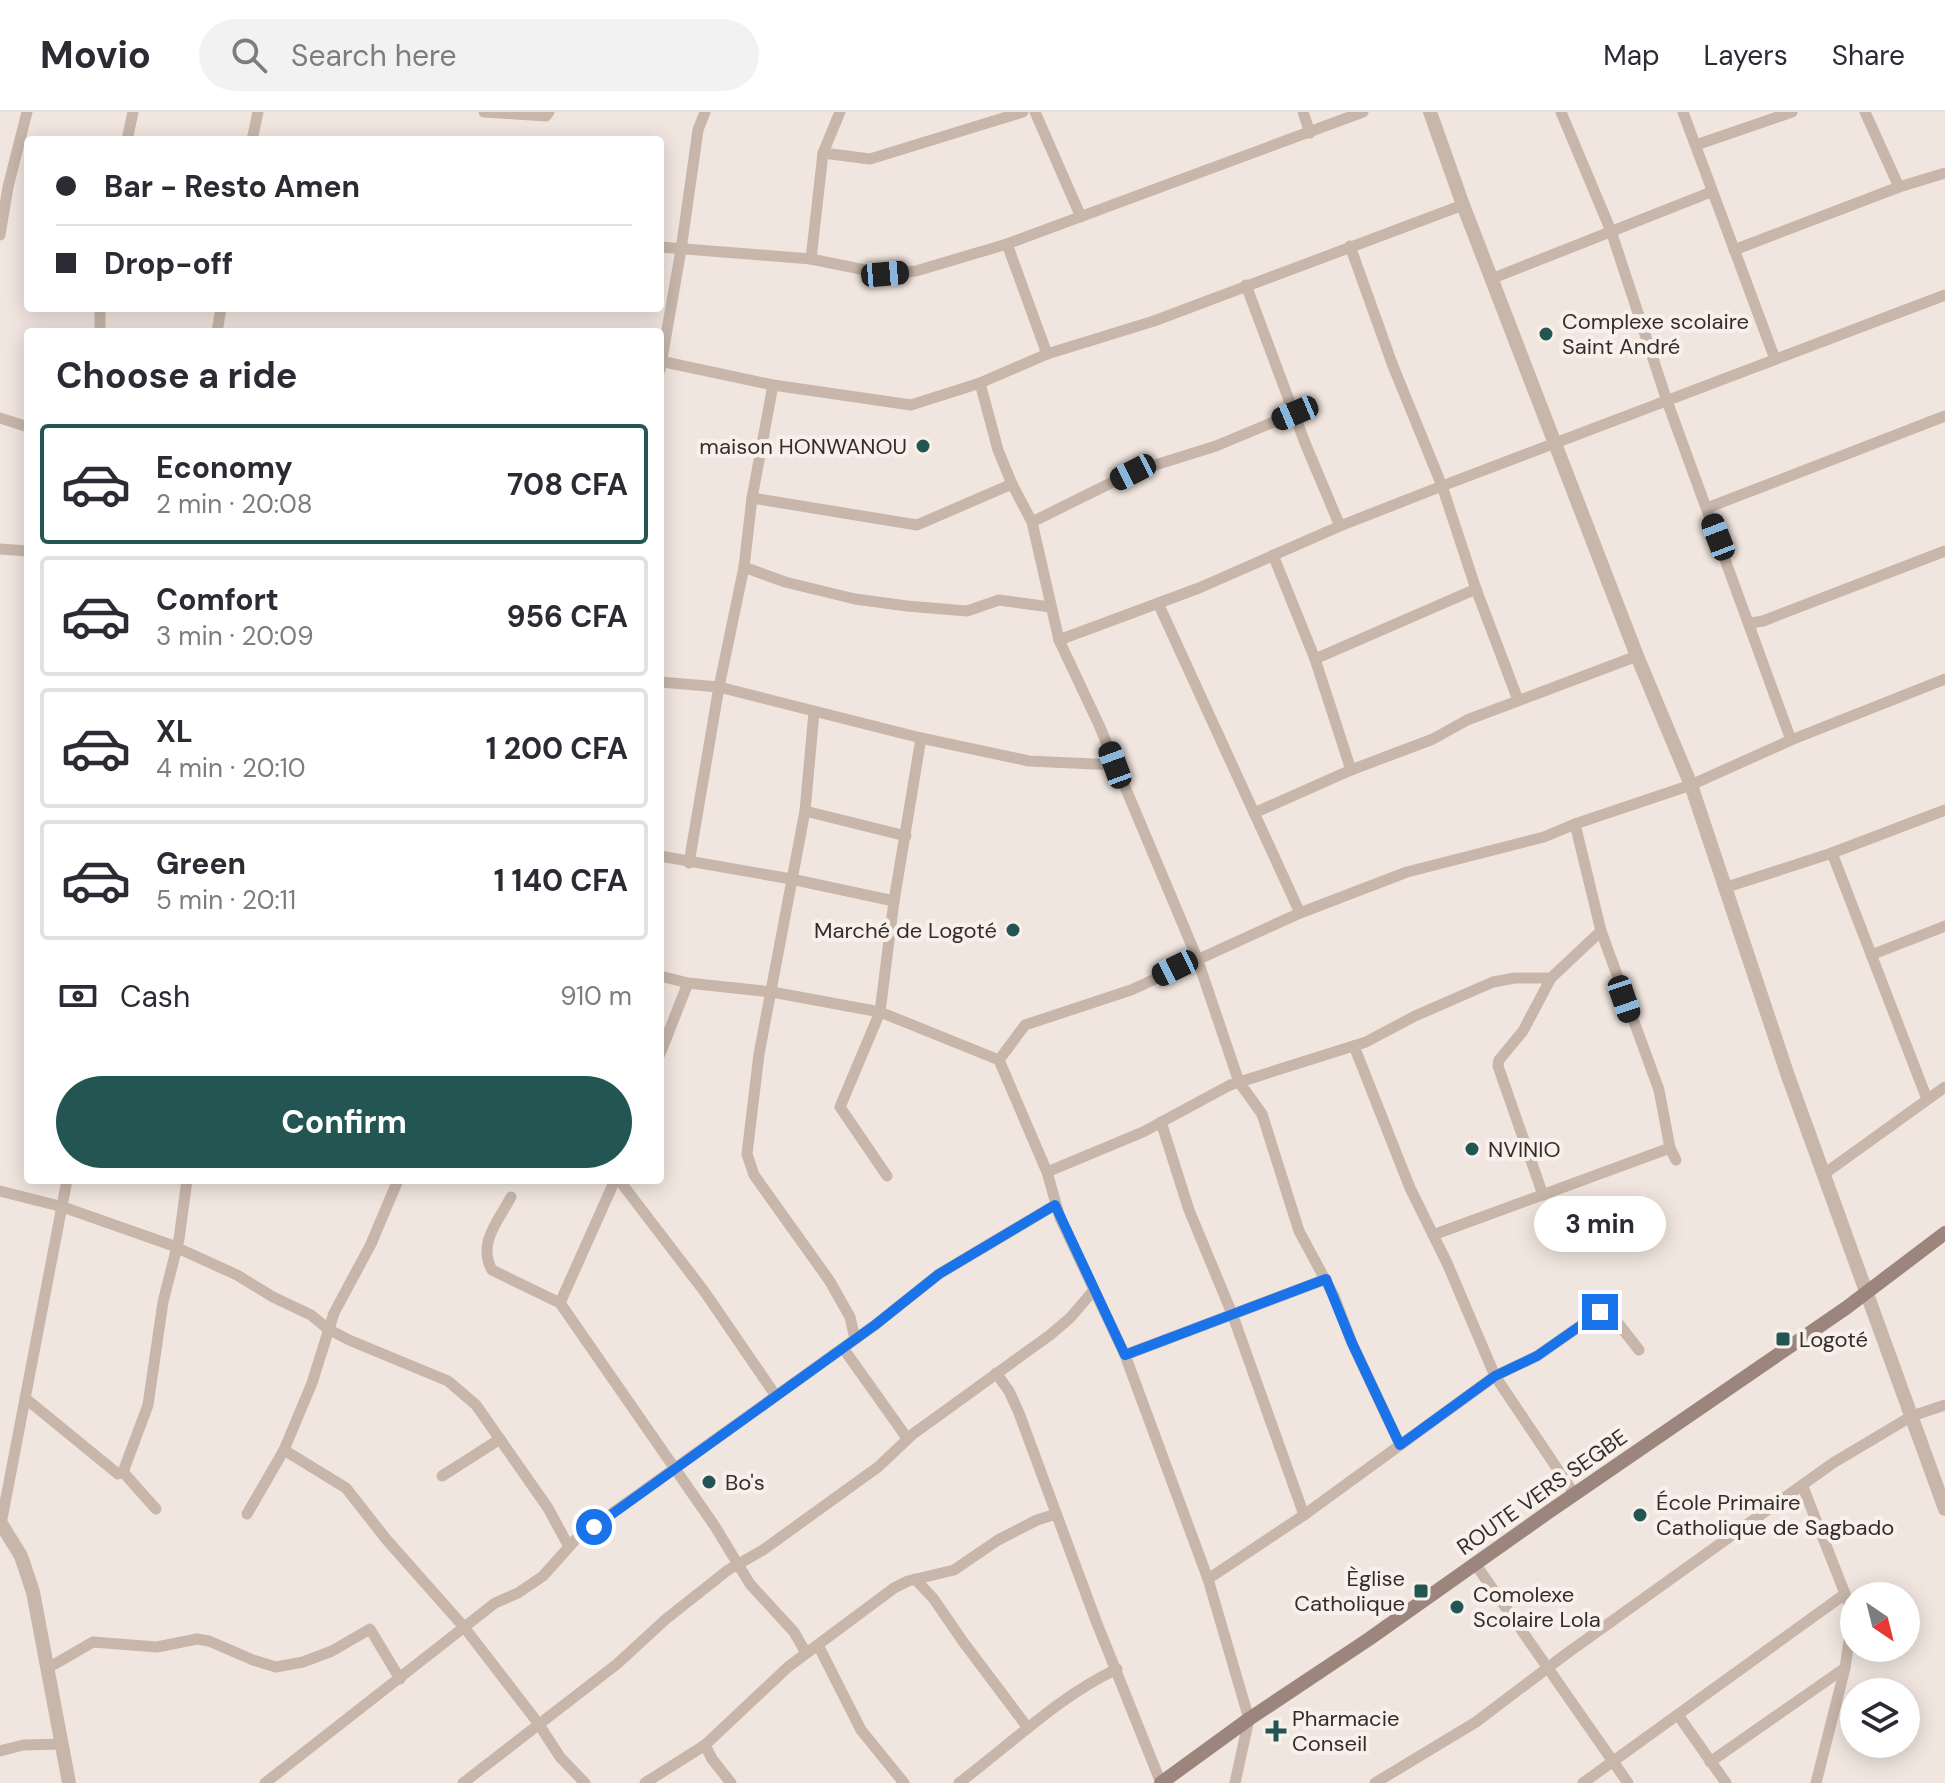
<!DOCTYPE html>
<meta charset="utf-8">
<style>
body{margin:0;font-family:"DM Sans",sans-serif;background:#f2f2f3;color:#2b2b33;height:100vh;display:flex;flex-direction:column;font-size:30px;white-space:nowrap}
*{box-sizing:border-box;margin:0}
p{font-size:26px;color:#7c7c81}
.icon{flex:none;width:44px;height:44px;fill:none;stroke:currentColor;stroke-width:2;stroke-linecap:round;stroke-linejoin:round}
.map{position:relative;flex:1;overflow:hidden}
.side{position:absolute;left:24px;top:216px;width:640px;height:856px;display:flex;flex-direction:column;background:#fff;border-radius:8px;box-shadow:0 4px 20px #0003}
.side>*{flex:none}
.banner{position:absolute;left:24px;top:24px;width:640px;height:176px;border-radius:8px;box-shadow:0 4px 20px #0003;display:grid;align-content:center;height:176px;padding:0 32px;background:#fff}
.needle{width:52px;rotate:145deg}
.tools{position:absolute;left:1840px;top:1470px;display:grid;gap:16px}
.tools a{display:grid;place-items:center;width:80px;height:80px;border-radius:50%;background:#fff;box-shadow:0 4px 20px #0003;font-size:40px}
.end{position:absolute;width:36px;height:36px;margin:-18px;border:10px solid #1a73e8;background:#fff;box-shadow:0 0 0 4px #fff}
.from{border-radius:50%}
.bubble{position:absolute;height:56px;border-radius:28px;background:#fff;box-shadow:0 4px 20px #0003;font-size:26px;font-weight:700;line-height:56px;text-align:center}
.car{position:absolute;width:24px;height:48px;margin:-24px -12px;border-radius:10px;box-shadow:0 0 6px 2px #0007;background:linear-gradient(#222 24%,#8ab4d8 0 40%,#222 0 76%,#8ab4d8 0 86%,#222 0)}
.banner b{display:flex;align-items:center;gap:28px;height:76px;font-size:30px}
.banner b+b{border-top:2px solid #e1e1e2}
.banner i{width:20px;height:20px;background:#2b2b33}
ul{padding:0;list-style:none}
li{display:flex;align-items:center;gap:24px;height:120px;margin:0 16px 12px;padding:0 16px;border:4px solid #e1e1e2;border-radius:8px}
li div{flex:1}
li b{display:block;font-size:30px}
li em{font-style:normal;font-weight:700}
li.selected{border-color:#235553}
li>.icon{width:72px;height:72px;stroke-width:1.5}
h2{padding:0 32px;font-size:36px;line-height:96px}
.pay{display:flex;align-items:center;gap:20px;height:88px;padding:0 32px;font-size:30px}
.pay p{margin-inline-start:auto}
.cta{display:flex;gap:16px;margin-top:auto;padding:16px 32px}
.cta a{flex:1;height:92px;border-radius:48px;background:#235553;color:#fff;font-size:32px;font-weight:700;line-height:92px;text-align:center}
header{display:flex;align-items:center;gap:48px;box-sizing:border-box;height:112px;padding:0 40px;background:#fff;border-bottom:2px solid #e1e1e2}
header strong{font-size:38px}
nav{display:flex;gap:44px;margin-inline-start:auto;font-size:28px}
.search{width:560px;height:72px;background:#f2f2f3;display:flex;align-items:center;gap:20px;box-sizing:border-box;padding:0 28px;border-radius:44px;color:#7c7c81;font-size:30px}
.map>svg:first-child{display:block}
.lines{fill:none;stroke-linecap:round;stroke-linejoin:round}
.minor{stroke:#c8b6ab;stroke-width:11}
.tertiary{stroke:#c8b6ab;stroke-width:14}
.secondary{stroke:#9b857d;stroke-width:14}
.route{stroke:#1a73e8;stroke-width:10}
.poi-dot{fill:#235553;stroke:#f8f1eb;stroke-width:3}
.labels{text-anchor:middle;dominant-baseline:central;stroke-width:8;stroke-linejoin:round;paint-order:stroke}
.poi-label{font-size:22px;fill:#362d2a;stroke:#f8f1eb;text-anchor:start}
.street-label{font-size:22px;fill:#362d2a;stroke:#f8f1eb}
</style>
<header>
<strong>Movio</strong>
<div class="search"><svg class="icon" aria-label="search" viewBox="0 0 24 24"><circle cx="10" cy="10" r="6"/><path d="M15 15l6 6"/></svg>Search here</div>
<nav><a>Map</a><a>Layers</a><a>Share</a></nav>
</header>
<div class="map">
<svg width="1945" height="1671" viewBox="0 0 1945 1671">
<rect width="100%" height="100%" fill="#f1e6df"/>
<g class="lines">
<!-- minor -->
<g class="minor">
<polyline points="484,0 546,4 549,0"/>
<polyline points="1035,0 1081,105"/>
<polyline points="1303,0 1310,21"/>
<polyline points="1561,0 1611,119 1667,289 1791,628"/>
<polyline points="1683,0 1775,247"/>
<polyline points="1865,0 1899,75"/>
<polyline points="127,28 133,0"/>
<polyline points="252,28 258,0"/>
<polyline points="1696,33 1792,0"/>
<polyline points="823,41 870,47 1023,0"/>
<polyline points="0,123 8,75 27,0"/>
<polyline points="1007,132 1047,242"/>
<polyline points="1350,134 1393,254 1442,374 1476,477 1518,588"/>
<polyline points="660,135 811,147 885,162 916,159 1007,132 1363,0"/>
<polyline points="1734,138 1899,75 1945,61"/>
<polyline points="811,147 823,41 840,0"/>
<polyline points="1491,167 1711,80"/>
<polyline points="1246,173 1305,331 1340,414"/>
<polyline points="100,220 100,196"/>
<polyline points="217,220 221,196"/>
<polyline points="660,249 773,273 911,293 980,271"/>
<polyline points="660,258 681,138 698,18 705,0"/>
<polyline points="0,306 28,315"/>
<polyline points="752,386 917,413 1012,372"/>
<polyline points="1707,396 1945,304"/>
<polyline points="1032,410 1133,360 1216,334 1295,301"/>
<polyline points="0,437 28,439"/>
<polyline points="1273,443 1315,547 1351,658"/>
<polyline points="744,455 785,470 855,487 907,494 967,499 999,488 1050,495"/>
<polyline points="1158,491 1300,801"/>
<polyline points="1751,511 1763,509 1945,439"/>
<polyline points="1059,528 1199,476 1340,414 1442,374 1945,183"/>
<polyline points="1315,547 1476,477"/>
<polyline points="660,570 719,575 921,626 1029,649 1115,653"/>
<polyline points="814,600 805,699 759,942 747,1042 754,1063 829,1168 850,1205 855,1227"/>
<polyline points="805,699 906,724"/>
<polyline points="1254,701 1351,658 1433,627 1467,608 1637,544"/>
<polyline points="1575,712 1601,819 1659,978 1670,1036 1676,1048"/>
<polyline points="1832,741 1927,987"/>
<polyline points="660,744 791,767 894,789"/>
<polyline points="689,751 719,575 744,455 752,386 773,273"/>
<polyline points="1724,776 1832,741 1945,698"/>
<polyline points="1871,843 1945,814"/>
<polyline points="660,864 688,871 772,880 880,900 999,948 1047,1060 1060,1106 1125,1243 1208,1467 1249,1607 1235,1671"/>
<polyline points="1354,934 1410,1076 1447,1151 1495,1264 1575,1383"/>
<polyline points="660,942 688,871"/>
<polyline points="999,948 1025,913 1131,878 1300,801 1407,760 1544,725 1575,712 1691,673 1791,628 1945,567"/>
<polyline points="1161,1010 1189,1098 1233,1204 1304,1403"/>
<polyline points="1047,1060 1143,1020 1230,973 1366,930 1415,904 1493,870 1515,866 1551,866"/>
<polyline points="1824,1062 1945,975"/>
<polyline points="887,1064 840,995 880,900 894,789 921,626"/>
<polyline points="398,1068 371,1132 334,1201 312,1271 284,1338 346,1376 386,1427 464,1515 538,1611 560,1645 585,1671"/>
<polyline points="615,1068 560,1191 714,1413 750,1472 794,1520 806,1541"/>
<polyline points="619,1068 704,1179 776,1284"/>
<polyline points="0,1079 63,1095 171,1133 237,1163 273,1185 311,1203 328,1217 349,1228 448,1269 476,1293 548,1396 568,1433"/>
<polyline points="1543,1083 1498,954 1499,948 1523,919 1551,866 1601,819"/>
<path d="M511 1085C499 1108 477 1131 492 1158L560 1191"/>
<polyline points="1433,1123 1670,1036"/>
<polyline points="843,1236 907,1326"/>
<polyline points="1125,1243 1326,1167"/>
<polyline points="996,1261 1009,1279 1019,1301 1096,1509 1161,1671"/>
<polyline points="25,1286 118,1362 123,1360 156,1397"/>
<polyline points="1400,1333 1352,1231 1334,1184 1299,1119 1262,1002 1239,970 1197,846 1099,613 1059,528 1032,410 1012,372 998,338 980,271 1047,242 1154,209 1463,93"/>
<polyline points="123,1360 148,1293 163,1190 179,1127 187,1068"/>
<polyline points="442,1364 500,1327"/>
<polyline points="1803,1375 1853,1502 1845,1556 1816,1671"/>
<polyline points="247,1402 284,1338"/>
<polyline points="1,1412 67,1068"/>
<polyline points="1476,1453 1628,1671"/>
<polyline points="915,1467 933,1486 964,1531 1028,1616"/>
<polyline points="1208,1467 1304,1403 1495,1264 1537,1244 1600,1200 1610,1201 1639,1238"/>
<polyline points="818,1533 861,1618 904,1671"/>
<polyline points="48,1556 93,1530 157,1535 197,1527 209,1529 253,1548 276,1555 303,1550 332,1539 370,1517 400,1567"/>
<polyline points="1678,1603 1726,1671"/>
<polyline points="705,1633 712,1647 731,1671"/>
<polyline points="0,1639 23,1633 62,1632"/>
<polyline points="1710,1650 1845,1556"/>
<polyline points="265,1671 495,1491 518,1481 543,1464 576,1427 875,1213 939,1162 1055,1093"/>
<polyline points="463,1671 617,1552 666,1507 728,1458 763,1438 878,1355 913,1322 1050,1223 1070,1206 1094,1178"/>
<polyline points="645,1671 705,1633 788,1555 894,1476 908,1469 954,1458 998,1428 1037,1408 1056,1402"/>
<path d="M959 1671C1010 1633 1059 1584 1117 1557"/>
<polyline points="1375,1671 1476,1610 1566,1542 1833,1351 1912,1304 1945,1293"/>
<polyline points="1583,1671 1845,1482"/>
</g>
<!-- tertiary -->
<g class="tertiary">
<polyline points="1430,0 1463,93 1637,544 1691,673 1788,964 1945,1397"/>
<polyline points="0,1410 21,1444 33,1480 69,1671"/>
</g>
<!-- secondary -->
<polyline class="secondary" points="1161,1671 1249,1607 1369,1527 1550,1399 1846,1196 1945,1121"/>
</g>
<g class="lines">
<!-- route -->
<polyline class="route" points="594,1415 875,1213 939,1162 1055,1093 1125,1243 1326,1167 1352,1231 1400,1333 1495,1264 1537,1244 1600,1200"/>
</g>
<!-- markers -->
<g class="poi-dot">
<circle cx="1546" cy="222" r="8"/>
<circle cx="923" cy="334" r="8"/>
<circle cx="1013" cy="818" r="8"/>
<circle cx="1472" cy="1037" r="8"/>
<rect x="1775" y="1219" width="16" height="16" rx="4"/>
<circle cx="709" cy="1370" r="8"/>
<circle cx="1640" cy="1403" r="8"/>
<rect x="1413" y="1471" width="16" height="16" rx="4"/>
<circle cx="1457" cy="1495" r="8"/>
<path d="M1272 1607h8v8h8v8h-8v8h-8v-8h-8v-8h8z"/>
</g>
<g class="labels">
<!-- poi labels -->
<g class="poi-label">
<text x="1562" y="209">Complexe scolaire<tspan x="1562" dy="25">Saint André</tspan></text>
<text x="907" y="334" text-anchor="end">maison HONWANOU</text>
<text x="997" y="818" text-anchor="end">Marché de Logoté</text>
<text x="1488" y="1037">NVINIO</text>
<text x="1799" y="1227">Logoté</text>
<text x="725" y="1370">Bo's</text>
<text x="1656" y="1390">École Primaire<tspan x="1656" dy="25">Catholique de Sagbado</tspan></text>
<text x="1405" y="1466" text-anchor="end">Èglise<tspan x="1405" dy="25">Catholique</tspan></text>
<text x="1473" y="1482">Comolexe<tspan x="1473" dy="25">Scolaire Lola</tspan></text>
<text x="1292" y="1606">Pharmacie<tspan x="1292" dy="25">Conseil</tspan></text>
</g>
<!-- street labels -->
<g class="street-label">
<text transform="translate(1542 1380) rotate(-35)">ROUTE VERS SEGBE</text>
</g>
</g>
</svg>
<div class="tools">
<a><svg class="needle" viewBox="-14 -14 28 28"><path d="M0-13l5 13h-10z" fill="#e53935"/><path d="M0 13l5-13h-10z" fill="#7c7c81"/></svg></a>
<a><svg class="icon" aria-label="layers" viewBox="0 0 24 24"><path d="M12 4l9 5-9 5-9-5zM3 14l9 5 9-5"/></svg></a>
</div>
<i class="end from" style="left:594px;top:1415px"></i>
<i class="end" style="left:1600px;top:1200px"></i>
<div class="bubble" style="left:1534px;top:1084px;width:132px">3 min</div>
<i class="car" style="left:885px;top:162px;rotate:85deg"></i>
<i class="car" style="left:1295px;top:301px;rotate:247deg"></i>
<i class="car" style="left:1133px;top:360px;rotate:243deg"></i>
<i class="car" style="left:1718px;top:425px;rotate:339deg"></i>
<i class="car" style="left:1115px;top:653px;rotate:340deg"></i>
<i class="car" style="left:1175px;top:856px;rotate:244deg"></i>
<i class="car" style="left:1624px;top:887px;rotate:161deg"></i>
<div class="banner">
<b><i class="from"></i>Bar - Resto Amen</b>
<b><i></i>Drop-off</b>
</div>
<section class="side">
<h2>Choose a ride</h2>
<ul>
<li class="selected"><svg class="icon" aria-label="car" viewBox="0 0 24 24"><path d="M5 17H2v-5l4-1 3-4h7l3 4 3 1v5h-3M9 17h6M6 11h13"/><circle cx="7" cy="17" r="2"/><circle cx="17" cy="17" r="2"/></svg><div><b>Economy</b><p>2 min · 20:08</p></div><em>708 CFA</em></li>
<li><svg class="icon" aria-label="car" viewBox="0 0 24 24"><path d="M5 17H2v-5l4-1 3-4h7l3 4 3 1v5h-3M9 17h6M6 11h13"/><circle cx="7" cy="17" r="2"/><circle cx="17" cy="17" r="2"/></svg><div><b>Comfort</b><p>3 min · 20:09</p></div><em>956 CFA</em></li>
<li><svg class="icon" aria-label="car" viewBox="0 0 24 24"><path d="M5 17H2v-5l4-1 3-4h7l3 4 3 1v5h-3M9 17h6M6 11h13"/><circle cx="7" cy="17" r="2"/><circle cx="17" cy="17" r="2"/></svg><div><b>XL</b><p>4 min · 20:10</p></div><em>1 200 CFA</em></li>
<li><svg class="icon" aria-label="car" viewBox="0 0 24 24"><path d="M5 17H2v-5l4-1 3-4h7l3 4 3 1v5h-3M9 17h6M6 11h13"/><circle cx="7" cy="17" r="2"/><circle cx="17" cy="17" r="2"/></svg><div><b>Green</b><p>5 min · 20:11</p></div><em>1 140 CFA</em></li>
</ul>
<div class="pay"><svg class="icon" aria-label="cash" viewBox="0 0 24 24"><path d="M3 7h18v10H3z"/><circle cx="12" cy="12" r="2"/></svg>Cash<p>910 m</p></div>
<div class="cta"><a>Confirm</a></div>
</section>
</div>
